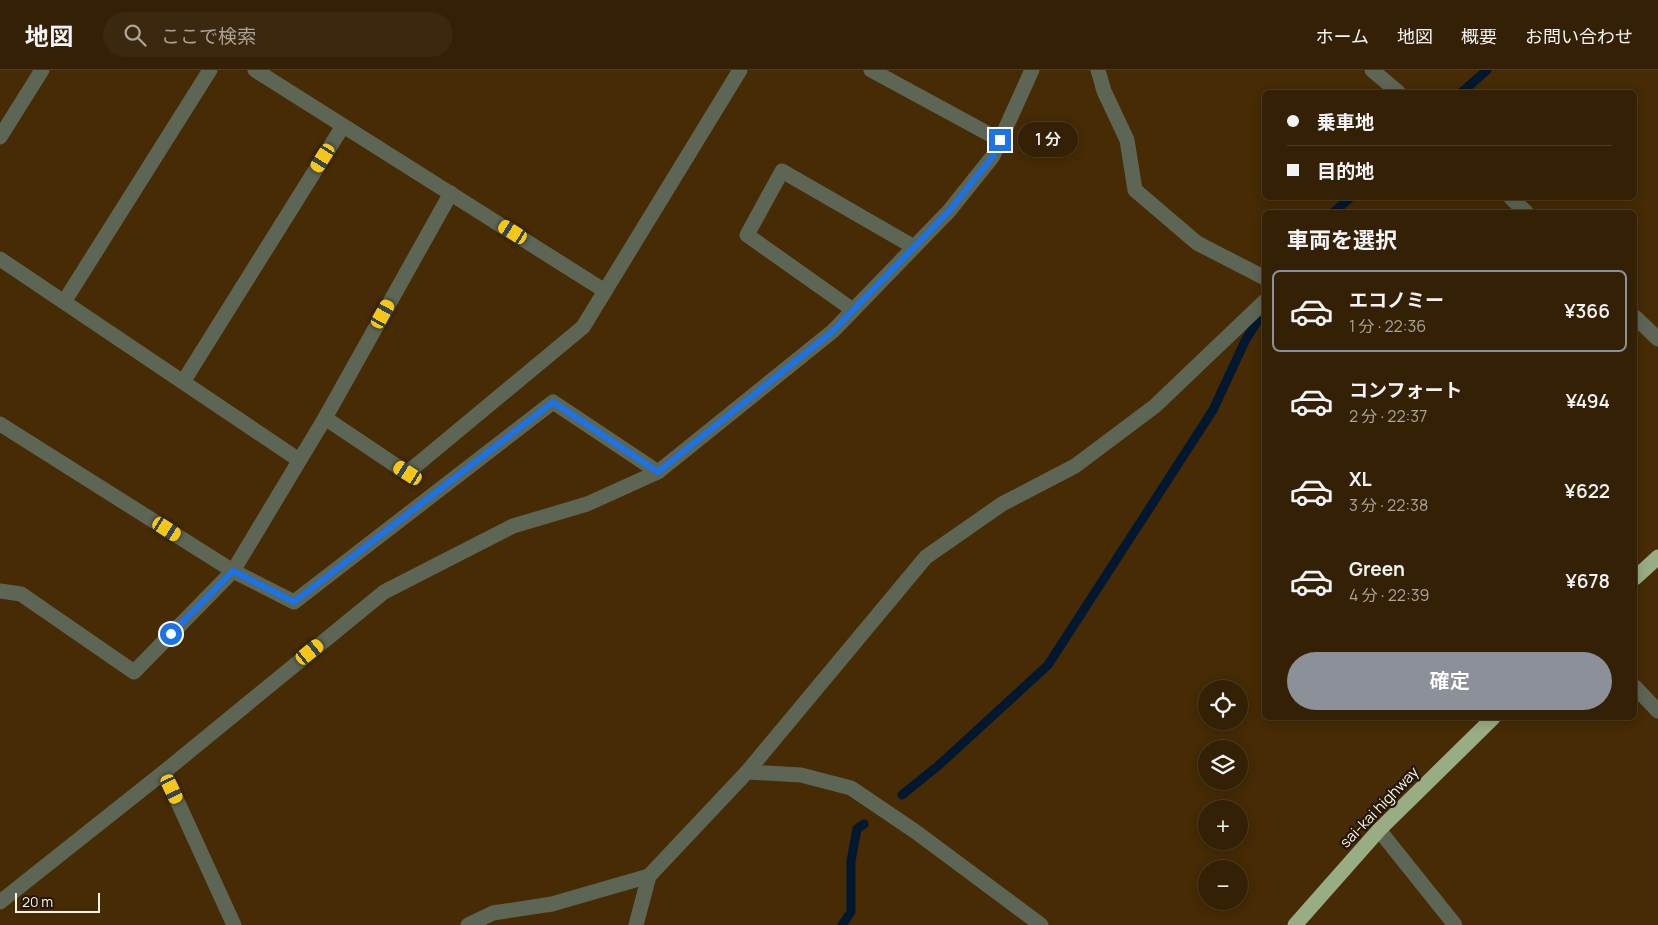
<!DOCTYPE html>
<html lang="ja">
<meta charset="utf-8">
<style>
body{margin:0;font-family:Manrope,"Noto Sans JP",sans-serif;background:#3c280e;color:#f1f3f6;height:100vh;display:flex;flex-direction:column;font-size:19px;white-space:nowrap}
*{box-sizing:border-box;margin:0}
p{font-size:16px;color:#a9a39a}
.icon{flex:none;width:28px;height:28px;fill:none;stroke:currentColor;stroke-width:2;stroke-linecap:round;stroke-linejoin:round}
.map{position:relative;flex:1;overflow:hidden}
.panel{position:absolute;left:1262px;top:140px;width:375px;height:510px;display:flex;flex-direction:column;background:#342004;border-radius:8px;box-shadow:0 2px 12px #0003,0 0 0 1px #4e3e26}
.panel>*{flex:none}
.hud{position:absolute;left:1262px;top:20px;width:375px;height:110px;border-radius:8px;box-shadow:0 2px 12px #0003,0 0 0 1px #4e3e26;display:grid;align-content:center;height:110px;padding:0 25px;background:#342004}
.buttons{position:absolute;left:1198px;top:610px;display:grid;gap:10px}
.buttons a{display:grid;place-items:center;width:50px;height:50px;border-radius:50%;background:#342004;box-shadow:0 2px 12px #0003,0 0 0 1px #4e3e26;font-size:25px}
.scale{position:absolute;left:15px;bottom:12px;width:85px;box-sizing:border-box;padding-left:5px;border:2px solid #fdf3e7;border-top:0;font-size:14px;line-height:18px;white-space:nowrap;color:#fdf3e7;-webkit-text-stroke:4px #231708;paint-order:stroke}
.end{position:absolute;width:22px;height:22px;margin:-11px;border:6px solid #1a73e8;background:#fff;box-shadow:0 0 0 2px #fff}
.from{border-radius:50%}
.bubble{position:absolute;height:35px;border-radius:18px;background:#342004;box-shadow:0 2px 12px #0003,0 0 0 1px #4e3e26;font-size:16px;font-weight:600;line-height:35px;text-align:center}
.car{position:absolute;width:15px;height:30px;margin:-15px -8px;border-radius:6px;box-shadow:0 0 4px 1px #0007;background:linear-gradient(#f5c518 24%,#345 0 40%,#f5c518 0 76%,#345 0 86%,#f5c518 0)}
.hud b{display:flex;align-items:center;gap:18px;height:48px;font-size:19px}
.hud b+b{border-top:1px solid #4e3e26}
.hud i{width:12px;height:12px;background:#f1f3f6}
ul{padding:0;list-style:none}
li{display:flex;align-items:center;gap:15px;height:82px;margin:0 10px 8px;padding:0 15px;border:2px solid transparent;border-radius:8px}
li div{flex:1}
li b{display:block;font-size:19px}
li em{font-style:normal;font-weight:600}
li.active{border-color:#8c9099}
li>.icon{width:45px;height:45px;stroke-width:1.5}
h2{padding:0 25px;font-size:22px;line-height:60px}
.cta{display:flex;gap:10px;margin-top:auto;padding:10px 25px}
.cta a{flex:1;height:58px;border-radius:30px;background:#8c9099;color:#fff;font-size:20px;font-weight:600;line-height:58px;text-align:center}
header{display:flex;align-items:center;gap:30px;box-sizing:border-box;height:70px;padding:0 25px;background:#342004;border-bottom:1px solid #4e3e26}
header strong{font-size:24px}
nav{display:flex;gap:28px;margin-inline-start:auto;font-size:18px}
.search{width:350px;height:45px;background:#3c280e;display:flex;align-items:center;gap:12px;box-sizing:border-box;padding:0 18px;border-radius:28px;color:#a9a39a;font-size:19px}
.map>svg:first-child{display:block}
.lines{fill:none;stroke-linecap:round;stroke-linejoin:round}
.stream{stroke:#011830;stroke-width:9}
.minor{stroke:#5d6655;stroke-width:15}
.highway{stroke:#98ad83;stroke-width:15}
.route{stroke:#1a73e8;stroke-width:6}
.labels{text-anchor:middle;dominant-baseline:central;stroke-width:4.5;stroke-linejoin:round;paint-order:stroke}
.street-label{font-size:15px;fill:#fdf3e7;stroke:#231708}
</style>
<header>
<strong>地図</strong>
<div class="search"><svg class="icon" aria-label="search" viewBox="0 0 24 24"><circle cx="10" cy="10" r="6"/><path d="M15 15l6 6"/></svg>ここで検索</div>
<nav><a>ホーム</a><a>地図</a><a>概要</a><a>お問い合わせ</a></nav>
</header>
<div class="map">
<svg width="1658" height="855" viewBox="0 0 1658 855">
<rect width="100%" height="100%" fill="#462b05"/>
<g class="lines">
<!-- stream -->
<g class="stream">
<polyline points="1462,22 1487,0"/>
<polyline points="1334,142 1350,128"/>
<polyline points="902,725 939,695 1048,595 1213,340 1246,269 1265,240"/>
<polyline points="842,855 851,842 851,791 857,759 864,754"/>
</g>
<!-- minor -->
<g class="minor">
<polyline points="255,0 605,221"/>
<polyline points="871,0 1000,70"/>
<polyline points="1098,0 1104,21 1127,70 1135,120 1197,173 1265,208"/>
<polyline points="1372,0 1398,22"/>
<polyline points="0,67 42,0"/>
<polyline points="1511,128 1526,142"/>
<polyline points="0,189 299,390"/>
<polyline points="64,232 210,0"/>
<polyline points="853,240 747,165 782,101 914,177"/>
<polyline points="1635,247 1658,269"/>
<polyline points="183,312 343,56"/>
<polyline points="325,348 407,403 583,257 740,0"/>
<polyline points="0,354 233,501 294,532 553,332 658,402"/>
<polyline points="0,521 21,524 134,602 233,501 325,348 451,123"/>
<polyline points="1635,617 1658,641"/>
<polyline points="164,702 234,855"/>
<polyline points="747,702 801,705 851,718 916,762 1041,855"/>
<polyline points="1379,760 1455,855"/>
<polyline points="0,832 164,702 384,522 513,456 587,434 658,402 833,261 949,141 993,86 1032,0"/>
<polyline points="468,855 493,843 552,834 649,806"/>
<polyline points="636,855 649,806 747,702 926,487 1002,434 1075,396 1155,336 1265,231"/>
</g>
<!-- highway -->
<g class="highway">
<polyline points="1635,508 1658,487"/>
<polyline points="1295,855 1379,760 1493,648"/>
</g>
</g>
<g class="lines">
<!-- route -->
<polyline class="route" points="171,564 233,501 294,532 553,332 658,402 833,261 949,141 993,86 1000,70"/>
</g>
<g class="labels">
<!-- street labels -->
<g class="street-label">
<text transform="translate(1379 737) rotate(-46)">sai-kai highway</text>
</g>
</g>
</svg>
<div class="buttons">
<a><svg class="icon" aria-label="locate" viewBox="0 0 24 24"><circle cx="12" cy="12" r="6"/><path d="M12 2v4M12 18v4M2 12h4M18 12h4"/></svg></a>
<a><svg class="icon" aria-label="layers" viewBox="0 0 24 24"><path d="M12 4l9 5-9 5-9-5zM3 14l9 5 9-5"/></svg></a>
<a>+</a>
<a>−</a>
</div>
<div class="scale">20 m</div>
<i class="end from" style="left:171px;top:564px"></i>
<i class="end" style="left:1000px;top:70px"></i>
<div class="bubble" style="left:1018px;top:52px;width:60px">1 分</div>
<i class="car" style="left:323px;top:88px;rotate:212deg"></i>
<i class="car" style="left:513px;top:162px;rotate:302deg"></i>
<i class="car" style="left:383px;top:244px;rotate:29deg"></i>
<i class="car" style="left:408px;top:403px;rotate:303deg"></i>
<i class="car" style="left:167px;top:459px;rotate:123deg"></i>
<i class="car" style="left:310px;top:582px;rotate:51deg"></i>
<i class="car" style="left:172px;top:719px;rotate:155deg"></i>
<div class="hud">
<b><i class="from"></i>乗車地</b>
<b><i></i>目的地</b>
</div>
<section class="panel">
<h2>車両を選択</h2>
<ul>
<li class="active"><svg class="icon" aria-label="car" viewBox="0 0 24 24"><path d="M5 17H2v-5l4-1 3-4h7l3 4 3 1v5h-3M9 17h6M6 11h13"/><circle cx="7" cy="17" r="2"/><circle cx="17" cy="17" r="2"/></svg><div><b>エコノミー</b><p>1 分 · 22:36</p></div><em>¥366</em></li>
<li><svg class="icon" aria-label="car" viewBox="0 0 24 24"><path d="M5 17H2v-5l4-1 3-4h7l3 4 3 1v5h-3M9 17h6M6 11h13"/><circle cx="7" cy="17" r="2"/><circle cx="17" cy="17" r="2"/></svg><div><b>コンフォート</b><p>2 分 · 22:37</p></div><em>¥494</em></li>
<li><svg class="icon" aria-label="car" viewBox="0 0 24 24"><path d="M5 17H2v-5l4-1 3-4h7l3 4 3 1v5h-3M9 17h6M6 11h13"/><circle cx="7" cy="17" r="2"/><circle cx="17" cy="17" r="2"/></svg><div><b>XL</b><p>3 分 · 22:38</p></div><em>¥622</em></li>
<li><svg class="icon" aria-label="car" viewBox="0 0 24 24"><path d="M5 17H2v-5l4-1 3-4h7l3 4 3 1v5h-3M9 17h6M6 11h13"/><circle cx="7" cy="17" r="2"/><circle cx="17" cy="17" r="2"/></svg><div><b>Green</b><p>4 分 · 22:39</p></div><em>¥678</em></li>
</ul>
<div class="cta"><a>確定</a></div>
</section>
</div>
